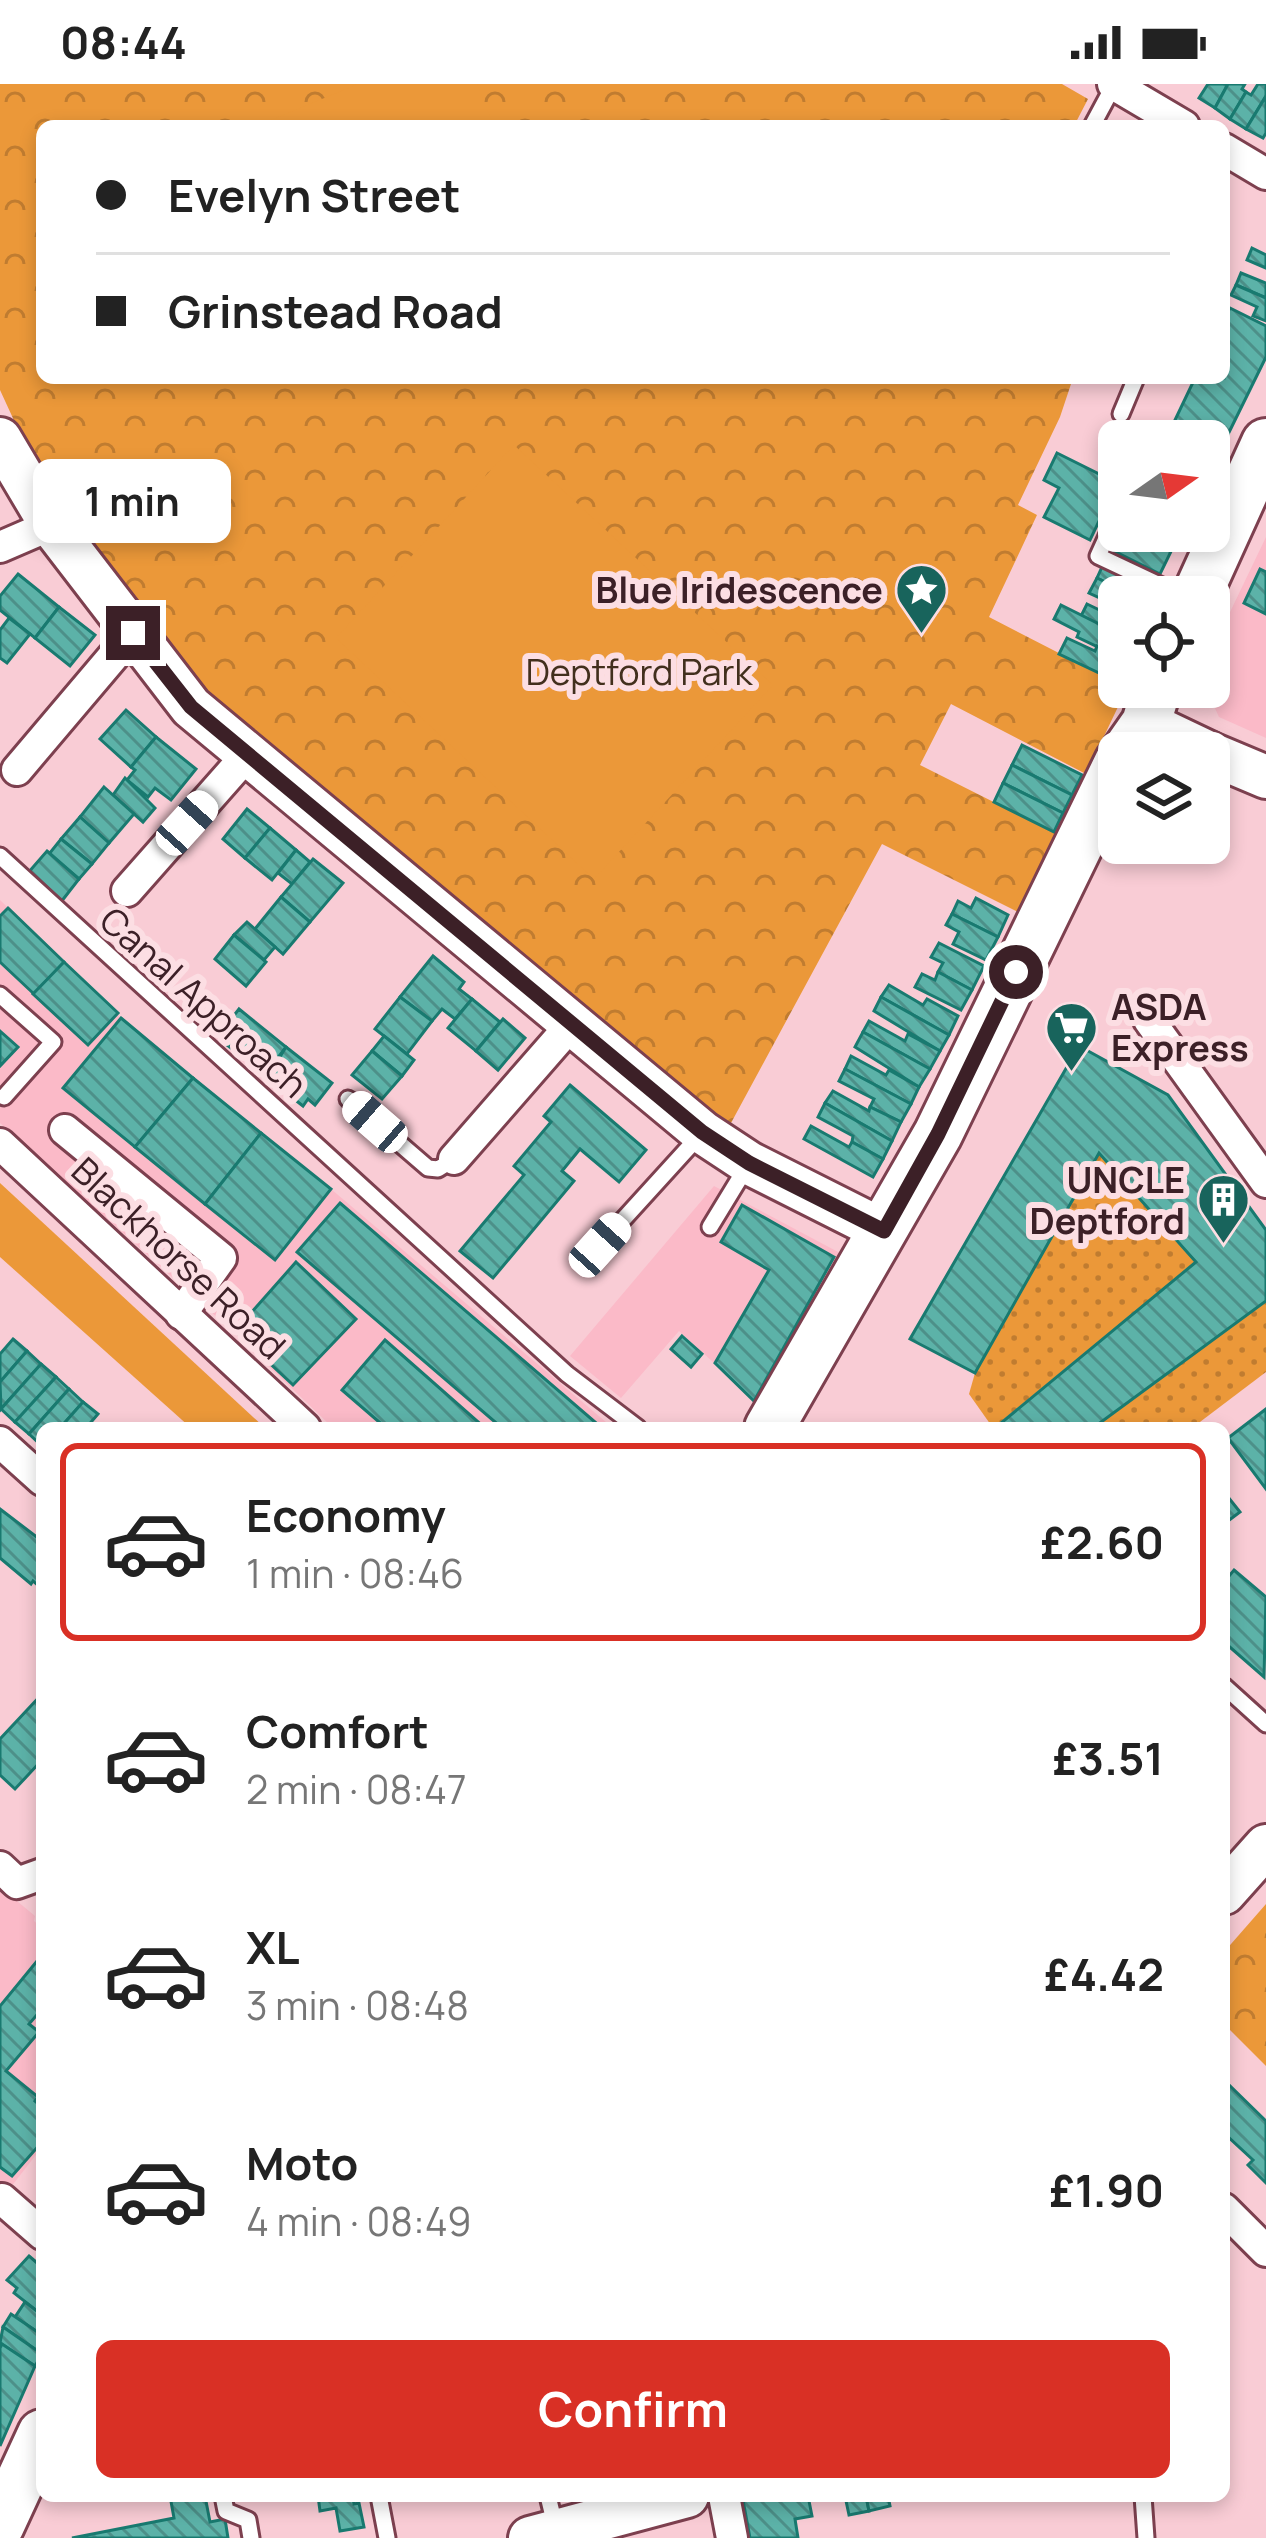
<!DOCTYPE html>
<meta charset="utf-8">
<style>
body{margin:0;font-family:Manrope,sans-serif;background:#f2f2f2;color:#222;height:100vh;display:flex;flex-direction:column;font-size:45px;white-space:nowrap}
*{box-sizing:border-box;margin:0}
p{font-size:39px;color:#767676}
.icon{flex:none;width:66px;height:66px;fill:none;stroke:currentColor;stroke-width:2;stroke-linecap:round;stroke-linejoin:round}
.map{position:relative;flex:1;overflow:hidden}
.drawer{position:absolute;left:36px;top:1338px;width:1194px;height:1080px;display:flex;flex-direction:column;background:#fff;border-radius:18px;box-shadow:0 6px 18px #0003}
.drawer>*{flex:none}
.hud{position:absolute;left:36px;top:36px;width:1194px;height:264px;border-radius:18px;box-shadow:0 6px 18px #0003;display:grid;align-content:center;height:264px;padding:0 60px;background:#fff}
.needle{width:78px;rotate:76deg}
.controls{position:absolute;left:1098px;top:336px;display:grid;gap:24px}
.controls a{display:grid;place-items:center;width:132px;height:132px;border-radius:18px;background:#fff;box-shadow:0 6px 18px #0003;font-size:60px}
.end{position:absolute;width:54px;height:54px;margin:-27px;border:15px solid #3c2027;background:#fff;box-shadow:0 0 0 6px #fff}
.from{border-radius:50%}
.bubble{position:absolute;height:84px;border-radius:18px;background:#fff;box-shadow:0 6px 18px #0003;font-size:39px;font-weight:700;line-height:84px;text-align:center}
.car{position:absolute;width:36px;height:72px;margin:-36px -18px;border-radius:15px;box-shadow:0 0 9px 3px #0007;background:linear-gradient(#fff 24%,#345 0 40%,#fff 0 76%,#345 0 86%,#fff 0)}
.hud b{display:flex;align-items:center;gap:42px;height:114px;font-size:45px}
.hud b+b{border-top:3px solid #e0e0e0}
.hud i{width:30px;height:30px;background:#222}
ul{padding:21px 0 0;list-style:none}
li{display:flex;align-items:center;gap:36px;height:198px;margin:0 24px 18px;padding:0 36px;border:6px solid transparent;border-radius:18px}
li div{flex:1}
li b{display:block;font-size:45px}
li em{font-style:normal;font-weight:700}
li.on{border-color:#d93025}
li>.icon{width:108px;height:108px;stroke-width:1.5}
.button{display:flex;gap:24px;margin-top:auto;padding:24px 60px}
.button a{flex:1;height:138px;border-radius:18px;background:#d93025;color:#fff;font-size:48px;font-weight:700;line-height:138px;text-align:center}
.status{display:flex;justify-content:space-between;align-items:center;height:84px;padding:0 60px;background:#fff;direction:ltr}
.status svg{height:33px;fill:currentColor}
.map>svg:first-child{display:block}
.built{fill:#fbbac8}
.grass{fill:url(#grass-dots)}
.park{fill:url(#park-crowns)}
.garden{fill:#eb9839}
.building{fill:url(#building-back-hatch);stroke:#197a70;stroke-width:3}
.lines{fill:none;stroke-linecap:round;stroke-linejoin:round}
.lane-casing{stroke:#7d404f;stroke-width:21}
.street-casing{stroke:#7d404f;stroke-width:36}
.secondary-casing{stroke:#7d404f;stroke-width:48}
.primary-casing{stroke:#7d404f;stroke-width:54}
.lane{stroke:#fff;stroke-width:15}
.street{stroke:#fff;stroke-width:30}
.secondary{stroke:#fff;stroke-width:42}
.primary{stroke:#fff;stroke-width:48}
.route{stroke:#3c2027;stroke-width:15}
.labels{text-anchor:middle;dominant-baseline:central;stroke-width:12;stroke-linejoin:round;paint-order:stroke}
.poi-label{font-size:36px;font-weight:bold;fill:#3c2027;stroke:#fcdee3;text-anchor:end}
.park-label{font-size:36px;fill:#422f1d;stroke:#fcdee3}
.street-label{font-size:36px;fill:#3c2027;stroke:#fcdee3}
</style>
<div class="status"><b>08:44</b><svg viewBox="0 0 49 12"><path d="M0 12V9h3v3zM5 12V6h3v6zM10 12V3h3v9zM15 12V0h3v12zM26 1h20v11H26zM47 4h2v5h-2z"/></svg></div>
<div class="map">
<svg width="1266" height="2454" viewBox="0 0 1266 2454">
<defs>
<pattern id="grass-dots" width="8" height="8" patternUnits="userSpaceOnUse" patternTransform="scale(3)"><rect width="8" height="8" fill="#eb9839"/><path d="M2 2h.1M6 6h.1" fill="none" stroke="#c07c30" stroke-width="1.8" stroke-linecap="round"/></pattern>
<pattern id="park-crowns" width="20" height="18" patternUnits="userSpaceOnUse" patternTransform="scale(3)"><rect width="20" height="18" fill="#eb9839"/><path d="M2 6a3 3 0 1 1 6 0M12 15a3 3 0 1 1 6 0" fill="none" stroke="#c07c30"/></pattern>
<pattern id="building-back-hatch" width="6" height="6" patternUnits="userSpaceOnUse" patternTransform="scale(3)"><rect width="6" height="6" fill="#5cb2a8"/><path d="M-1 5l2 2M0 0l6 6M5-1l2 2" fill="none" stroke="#4d9089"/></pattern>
</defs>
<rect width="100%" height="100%" fill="#f9ccd5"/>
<!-- built -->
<g class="built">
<polygon points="1266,453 1266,654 1219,633 1205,603 1209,603 1209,572"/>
<polygon points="0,816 121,934 331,1105 613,1344 333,1344 229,1244 0,1039"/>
<polygon points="714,1102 840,1169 759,1320 679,1247 621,1314 570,1272"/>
<polygon points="0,1803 35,1832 34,1837 42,1844 42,2063 0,2117"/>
</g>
<!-- grass -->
<g class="grass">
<polygon points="1099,1069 1196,1178 993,1344 969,1310 975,1289"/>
<polygon points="1266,1217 1266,1288 1192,1344 1093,1344"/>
</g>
<!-- park -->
<g class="park">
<polygon points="0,0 1062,0 1088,15 1074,42 42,42 42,294 1073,294 1060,333 1018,421 1037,431 989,533 1127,604 1086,690 951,620 920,681 1057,750 1020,829 882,760 731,1039 706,1023 212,613 34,380 0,306"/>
<polygon points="1266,1820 1266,1982 1224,1940 1224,1868"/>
</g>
<!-- garden -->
<g class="garden">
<polygon points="358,0 477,0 494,42 257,42"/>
<polygon points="514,361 773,601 594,795 336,554"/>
<polygon points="0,1099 265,1344 191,1344 0,1173"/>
</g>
<!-- building -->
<g class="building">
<polygon points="1208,0 1228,0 1215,24 1199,14"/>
<polygon points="1228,0 1245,0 1242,5 1246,8 1230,35 1215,24"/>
<polygon points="1258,0 1266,0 1266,12 1246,45 1230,35 1246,8 1251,11"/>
<polygon points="1266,12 1266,49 1263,54 1246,45"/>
<polygon points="1252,164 1266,171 1266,184 1247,176"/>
<polygon points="1241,189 1266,199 1266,214 1236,201"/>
<polygon points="1236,201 1266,214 1266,237 1253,232 1257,223 1231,211"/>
<polygon points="1230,224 1266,242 1266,273 1209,389 1209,357 1165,357 1195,294 1224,294 1224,235"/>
<polygon points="1057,369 1109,395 1105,403 1113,408 1090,456 1044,433 1059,404 1044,396"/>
<polygon points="1121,447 1181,447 1160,490 1112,466"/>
<polygon points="1102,483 1129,496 1131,491 1160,504 1156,513 1136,513 1097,494"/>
<polygon points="1260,485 1266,488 1266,530 1244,519"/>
<polygon points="18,490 59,523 35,554 0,526 0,512"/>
<polygon points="1097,494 1136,513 1119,513 1119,528 1115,526 1117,522 1089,509"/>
<polygon points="1087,520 1112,532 1115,526 1119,528 1119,550 1081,532"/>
<polygon points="1061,521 1119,550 1119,573 1077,553 1079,548 1054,535"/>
<polygon points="59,523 95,551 70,582 35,554"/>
<polygon points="9,534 30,550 7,579 0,574 0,546"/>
<polygon points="1067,554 1095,567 1097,562 1119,573 1116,597 1059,570"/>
<polygon points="126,626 156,653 131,683 100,655"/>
<polygon points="156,653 196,685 171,716 155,704 148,713 127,696 135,686 131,683"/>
<polygon points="1022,661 1082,691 1072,711 1012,681"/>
<polygon points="1012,681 1072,711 1063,729 1003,699"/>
<polygon points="125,694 155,724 143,738 113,711"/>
<polygon points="1003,699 1063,729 1054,748 994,718"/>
<polygon points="104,703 134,730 109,759 80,733"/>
<polygon points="247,725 270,744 245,774 223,755"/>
<polygon points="80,733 109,759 92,780 61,755"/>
<polygon points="270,744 296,766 272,796 245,774"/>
<polygon points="61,755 92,780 79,795 49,770"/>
<polygon points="296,766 310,778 292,800 278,789"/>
<polygon points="47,767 79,795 61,818 27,790"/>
<polygon points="313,775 343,799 310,838 281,813"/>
<polygon points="281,813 310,838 283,870 255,845"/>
<polygon points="976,814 1008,831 998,853 952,830 958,817 971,824"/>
<polygon points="8,824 64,878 34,910 0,878 0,832"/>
<polygon points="952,830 998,853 986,876 953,860 959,848 946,841"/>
<polygon points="247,838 275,863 264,876 234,851"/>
<polygon points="234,851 266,878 246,902 215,875"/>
<polygon points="939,859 984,882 972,906 938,888 943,879 931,873"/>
<polygon points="433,872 464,898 459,905 472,915 455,935 442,925 432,937 400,913"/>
<polygon points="64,878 118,929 88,961 33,910"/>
<polygon points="938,888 972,906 961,926 915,903 922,890 935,896"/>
<polygon points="889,901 923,921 927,915 958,932 949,951 881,913"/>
<polygon points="400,913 432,937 407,970 375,945"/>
<polygon points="881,913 949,951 940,967 874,927"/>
<polygon points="472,915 500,938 476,967 448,944"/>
<polygon points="239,925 286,963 271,983 263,977 257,984 223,958 231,948 225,943"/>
<polygon points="121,934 193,994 135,1063 63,1004"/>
<polygon points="503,935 525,954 498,986 476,967"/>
<polygon points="869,937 905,957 908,950 940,967 930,985 863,948"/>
<polygon points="0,947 18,963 0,982"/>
<polygon points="863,948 930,985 919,1003 855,963"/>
<polygon points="384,952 414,976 402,992 372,967"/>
<polygon points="1079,962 1168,1011 1266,1146 1266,1217 1093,1344 995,1344 1196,1178 1099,1069 975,1289 910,1255"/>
<polygon points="286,963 332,999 315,1021 308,1015 303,1022 267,994"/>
<polygon points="372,967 402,992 382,1015 352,991"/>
<polygon points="851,972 886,991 889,986 919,1003 911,1020 845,985"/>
<polygon points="845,985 911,1020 901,1038 870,1023 874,1015 839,997"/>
<polygon points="193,994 261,1049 205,1120 135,1063"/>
<polygon points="570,1001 646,1066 619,1098 580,1065 562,1087 574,1097 493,1194 460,1167 524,1091 514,1082 551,1038 544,1032"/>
<polygon points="833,1007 869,1027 870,1023 901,1038 892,1057 825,1019"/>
<polygon points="825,1019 892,1057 883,1075 852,1058 853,1052 818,1033"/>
<polygon points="811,1042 849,1063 852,1058 883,1075 873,1093 804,1055"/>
<polygon points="261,1049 331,1105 275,1176 205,1120"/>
<polygon points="340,1119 602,1344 502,1344 297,1168"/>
<polygon points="742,1121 834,1173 754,1317 715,1279 769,1186 721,1158"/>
<polygon points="296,1178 356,1235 293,1301 235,1247"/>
<polygon points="682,1252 702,1270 691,1283 671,1265"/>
<polygon points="13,1255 27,1267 0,1298 0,1270"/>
<polygon points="385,1256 485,1344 386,1344 342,1306"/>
<polygon points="27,1267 41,1280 1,1325 0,1298"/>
<polygon points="41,1280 56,1293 15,1338 1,1325"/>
<polygon points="56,1293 69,1305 29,1350 15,1338"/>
<polygon points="69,1305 83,1318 60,1344 42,1344 42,1362 29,1350"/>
<polygon points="83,1318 98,1330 86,1344 60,1344"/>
<polygon points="1266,1325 1266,1405 1228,1354"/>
<polygon points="1224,1408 1240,1428 1224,1440"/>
<polygon points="0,1425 42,1457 42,1505 33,1497 31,1500 0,1474"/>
<polygon points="1234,1486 1266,1513 1264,1593 1224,1558 1224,1498"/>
<polygon points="42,1610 42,1676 15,1705 0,1691 0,1655"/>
<polygon points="42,1871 42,1925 29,1940 39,1948 6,1987 38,2013 35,2017 42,2023 42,2058 12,2092 0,2083 0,1922"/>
<polygon points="1224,1996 1266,2037 1266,2099 1248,2081 1253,2076 1224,2049"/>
<polygon points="29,2172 42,2183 42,2231 14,2209 17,2204 7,2196"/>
<polygon points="25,2218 42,2231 42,2251 15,2233"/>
<polygon points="11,2230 42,2251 42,2270 3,2243"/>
<polygon points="3,2243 42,2270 35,2282 0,2259"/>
<polygon points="2,2260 35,2282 0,2362 0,2264"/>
<polygon points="170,2412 205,2412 210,2438 225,2435 228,2454 72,2454 174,2434"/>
<polygon points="318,2412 353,2412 354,2420 359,2419 364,2443 340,2447 336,2424 320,2427"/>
<polygon points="765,2412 808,2412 812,2432 795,2435 798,2454 750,2454 743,2416"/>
<polygon points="845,2412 866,2412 869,2427 849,2431"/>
<polygon points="866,2412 888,2412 890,2422 869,2427"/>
</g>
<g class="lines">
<defs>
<g id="lane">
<polyline points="1092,42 1114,1"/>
<polyline points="1121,330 1136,294"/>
<polyline points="1118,428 1098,472 1185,513"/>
<polyline points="0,772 567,1290 638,1344"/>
<polyline points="0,911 53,958 4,1013"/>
<polyline points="348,1015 428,1084 438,1085 454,1075"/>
<polyline points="710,1143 749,1079"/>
<polyline points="600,1161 700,1051"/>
<polyline points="1224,1602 1266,1640"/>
<polyline points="223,2412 226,2427 248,2436 251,2454"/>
<polyline points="379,2412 387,2454"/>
<polyline points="548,2412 556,2445"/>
<polyline points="1143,2412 1146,2454"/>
</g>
<g id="street">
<polyline points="1113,0 1184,42"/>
<polyline points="1224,65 1266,90"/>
<polyline points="0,463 51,441"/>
<polyline points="17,686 133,549"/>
<polyline points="127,807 247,671"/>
<polyline points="1149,936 1266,1098"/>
<polyline points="65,1046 221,1174 181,1230"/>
<polyline points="0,1060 305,1344"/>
<polyline points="454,1075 571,941"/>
<polyline points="0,1358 42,1396"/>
<polyline points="0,1783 17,1799 42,1790"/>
<polyline points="2,2115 42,2150"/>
<polyline points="1224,2125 1266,2167"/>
<polyline points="724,2412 732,2454"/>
</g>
<g id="secondary">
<polyline points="0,355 51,441 191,623 702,1048 749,1079 884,1147"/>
<polyline points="1146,639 1209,669"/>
<polyline points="1209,669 1266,693"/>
<polyline points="1224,1809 1266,1762"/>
<polyline points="530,2454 687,2412"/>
</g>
<g id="primary">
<polyline points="1196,513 1266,359"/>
<polyline points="1125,669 1146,639 1157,603"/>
<polyline points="769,1344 938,1050 1119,678"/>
<polyline points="0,2441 42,2350"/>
</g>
</defs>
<!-- lane casing -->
<use href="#lane" class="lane-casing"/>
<!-- street casing -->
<use href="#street" class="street-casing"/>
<!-- secondary casing -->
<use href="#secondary" class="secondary-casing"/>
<!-- primary casing -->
<use href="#primary" class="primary-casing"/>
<!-- lane -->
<use href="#lane" class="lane"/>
<!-- street -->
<use href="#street" class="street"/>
<!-- secondary -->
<use href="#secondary" class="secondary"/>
<!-- primary -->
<use href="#primary" class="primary"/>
</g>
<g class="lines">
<!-- route -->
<polyline class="route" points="133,549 191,623 702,1048 749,1079 884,1147 938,1050 1016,888"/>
</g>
<!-- icons -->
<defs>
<symbol id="sight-pin" viewBox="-11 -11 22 30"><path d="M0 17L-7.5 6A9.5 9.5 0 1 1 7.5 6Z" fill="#18645c" stroke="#fcdee3"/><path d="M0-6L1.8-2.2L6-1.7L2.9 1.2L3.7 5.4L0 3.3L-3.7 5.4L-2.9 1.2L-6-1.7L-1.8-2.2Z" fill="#fff"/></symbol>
<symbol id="supermarket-pin" viewBox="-11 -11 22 30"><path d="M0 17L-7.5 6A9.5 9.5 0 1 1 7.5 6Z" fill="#18645c" stroke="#fcdee3"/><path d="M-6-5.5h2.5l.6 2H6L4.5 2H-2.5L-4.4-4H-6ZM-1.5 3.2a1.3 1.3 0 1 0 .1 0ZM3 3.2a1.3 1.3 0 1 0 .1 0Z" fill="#fff"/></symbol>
<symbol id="building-pin" viewBox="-11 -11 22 30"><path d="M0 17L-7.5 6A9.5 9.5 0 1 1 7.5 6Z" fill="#18645c" stroke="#fcdee3"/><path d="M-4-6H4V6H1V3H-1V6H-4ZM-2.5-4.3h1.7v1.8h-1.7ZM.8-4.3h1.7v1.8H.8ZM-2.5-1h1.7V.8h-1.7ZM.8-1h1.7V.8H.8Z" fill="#fff"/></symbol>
</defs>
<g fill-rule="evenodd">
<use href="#sight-pin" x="892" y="476" width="59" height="81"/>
<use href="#supermarket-pin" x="1042" y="914" width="59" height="81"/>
<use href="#building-pin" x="1194" y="1086" width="59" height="81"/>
</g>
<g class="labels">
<!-- poi labels -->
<g class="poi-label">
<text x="883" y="505">Blue Iridescence</text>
<text x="1111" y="922" text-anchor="start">ASDA<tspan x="1111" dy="41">Express</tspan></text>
<text x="1185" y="1095">UNCLE<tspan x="1185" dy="41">Deptford</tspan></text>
</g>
<!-- park labels -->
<g class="park-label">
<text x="639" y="587">Deptford Park</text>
</g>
<!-- street labels -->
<g class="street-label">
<text transform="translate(204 918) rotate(42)">Canal Approach</text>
<text transform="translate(179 1174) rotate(43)">Blackhorse Road</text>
</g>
</g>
</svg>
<div class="controls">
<a><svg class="needle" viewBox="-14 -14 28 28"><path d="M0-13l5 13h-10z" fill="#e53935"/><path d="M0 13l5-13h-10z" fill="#767676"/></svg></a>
<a><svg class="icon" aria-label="locate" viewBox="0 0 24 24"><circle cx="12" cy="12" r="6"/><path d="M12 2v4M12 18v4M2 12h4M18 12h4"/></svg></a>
<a><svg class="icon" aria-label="layers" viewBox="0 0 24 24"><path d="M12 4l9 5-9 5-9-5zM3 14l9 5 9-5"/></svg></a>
</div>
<i class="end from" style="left:1016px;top:888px"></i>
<i class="end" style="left:133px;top:549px"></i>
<div class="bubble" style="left:33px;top:375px;width:198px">1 min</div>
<i class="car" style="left:187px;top:739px;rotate:42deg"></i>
<i class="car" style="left:375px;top:1038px;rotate:311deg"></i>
<i class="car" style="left:600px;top:1161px;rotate:42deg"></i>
<div class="hud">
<b><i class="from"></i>Evelyn Street</b>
<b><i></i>Grinstead Road</b>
</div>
<section class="drawer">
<ul>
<li class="on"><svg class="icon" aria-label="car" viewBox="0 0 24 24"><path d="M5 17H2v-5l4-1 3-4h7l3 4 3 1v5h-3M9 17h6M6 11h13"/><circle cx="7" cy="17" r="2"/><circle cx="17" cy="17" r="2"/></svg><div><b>Economy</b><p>1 min · 08:46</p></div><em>£2.60</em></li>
<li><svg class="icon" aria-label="car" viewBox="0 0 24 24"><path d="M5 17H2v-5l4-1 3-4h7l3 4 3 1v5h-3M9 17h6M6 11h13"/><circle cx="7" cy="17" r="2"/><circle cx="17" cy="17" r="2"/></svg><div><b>Comfort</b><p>2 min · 08:47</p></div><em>£3.51</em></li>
<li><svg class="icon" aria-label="car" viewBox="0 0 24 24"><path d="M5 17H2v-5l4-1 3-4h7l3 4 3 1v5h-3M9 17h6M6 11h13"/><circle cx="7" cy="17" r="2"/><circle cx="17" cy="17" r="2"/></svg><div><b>XL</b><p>3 min · 08:48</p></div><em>£4.42</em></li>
<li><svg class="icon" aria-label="car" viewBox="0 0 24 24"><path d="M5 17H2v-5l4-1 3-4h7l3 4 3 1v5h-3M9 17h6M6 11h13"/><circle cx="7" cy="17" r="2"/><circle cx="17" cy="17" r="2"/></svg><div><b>Moto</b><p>4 min · 08:49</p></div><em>£1.90</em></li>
</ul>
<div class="button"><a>Confirm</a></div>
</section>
</div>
